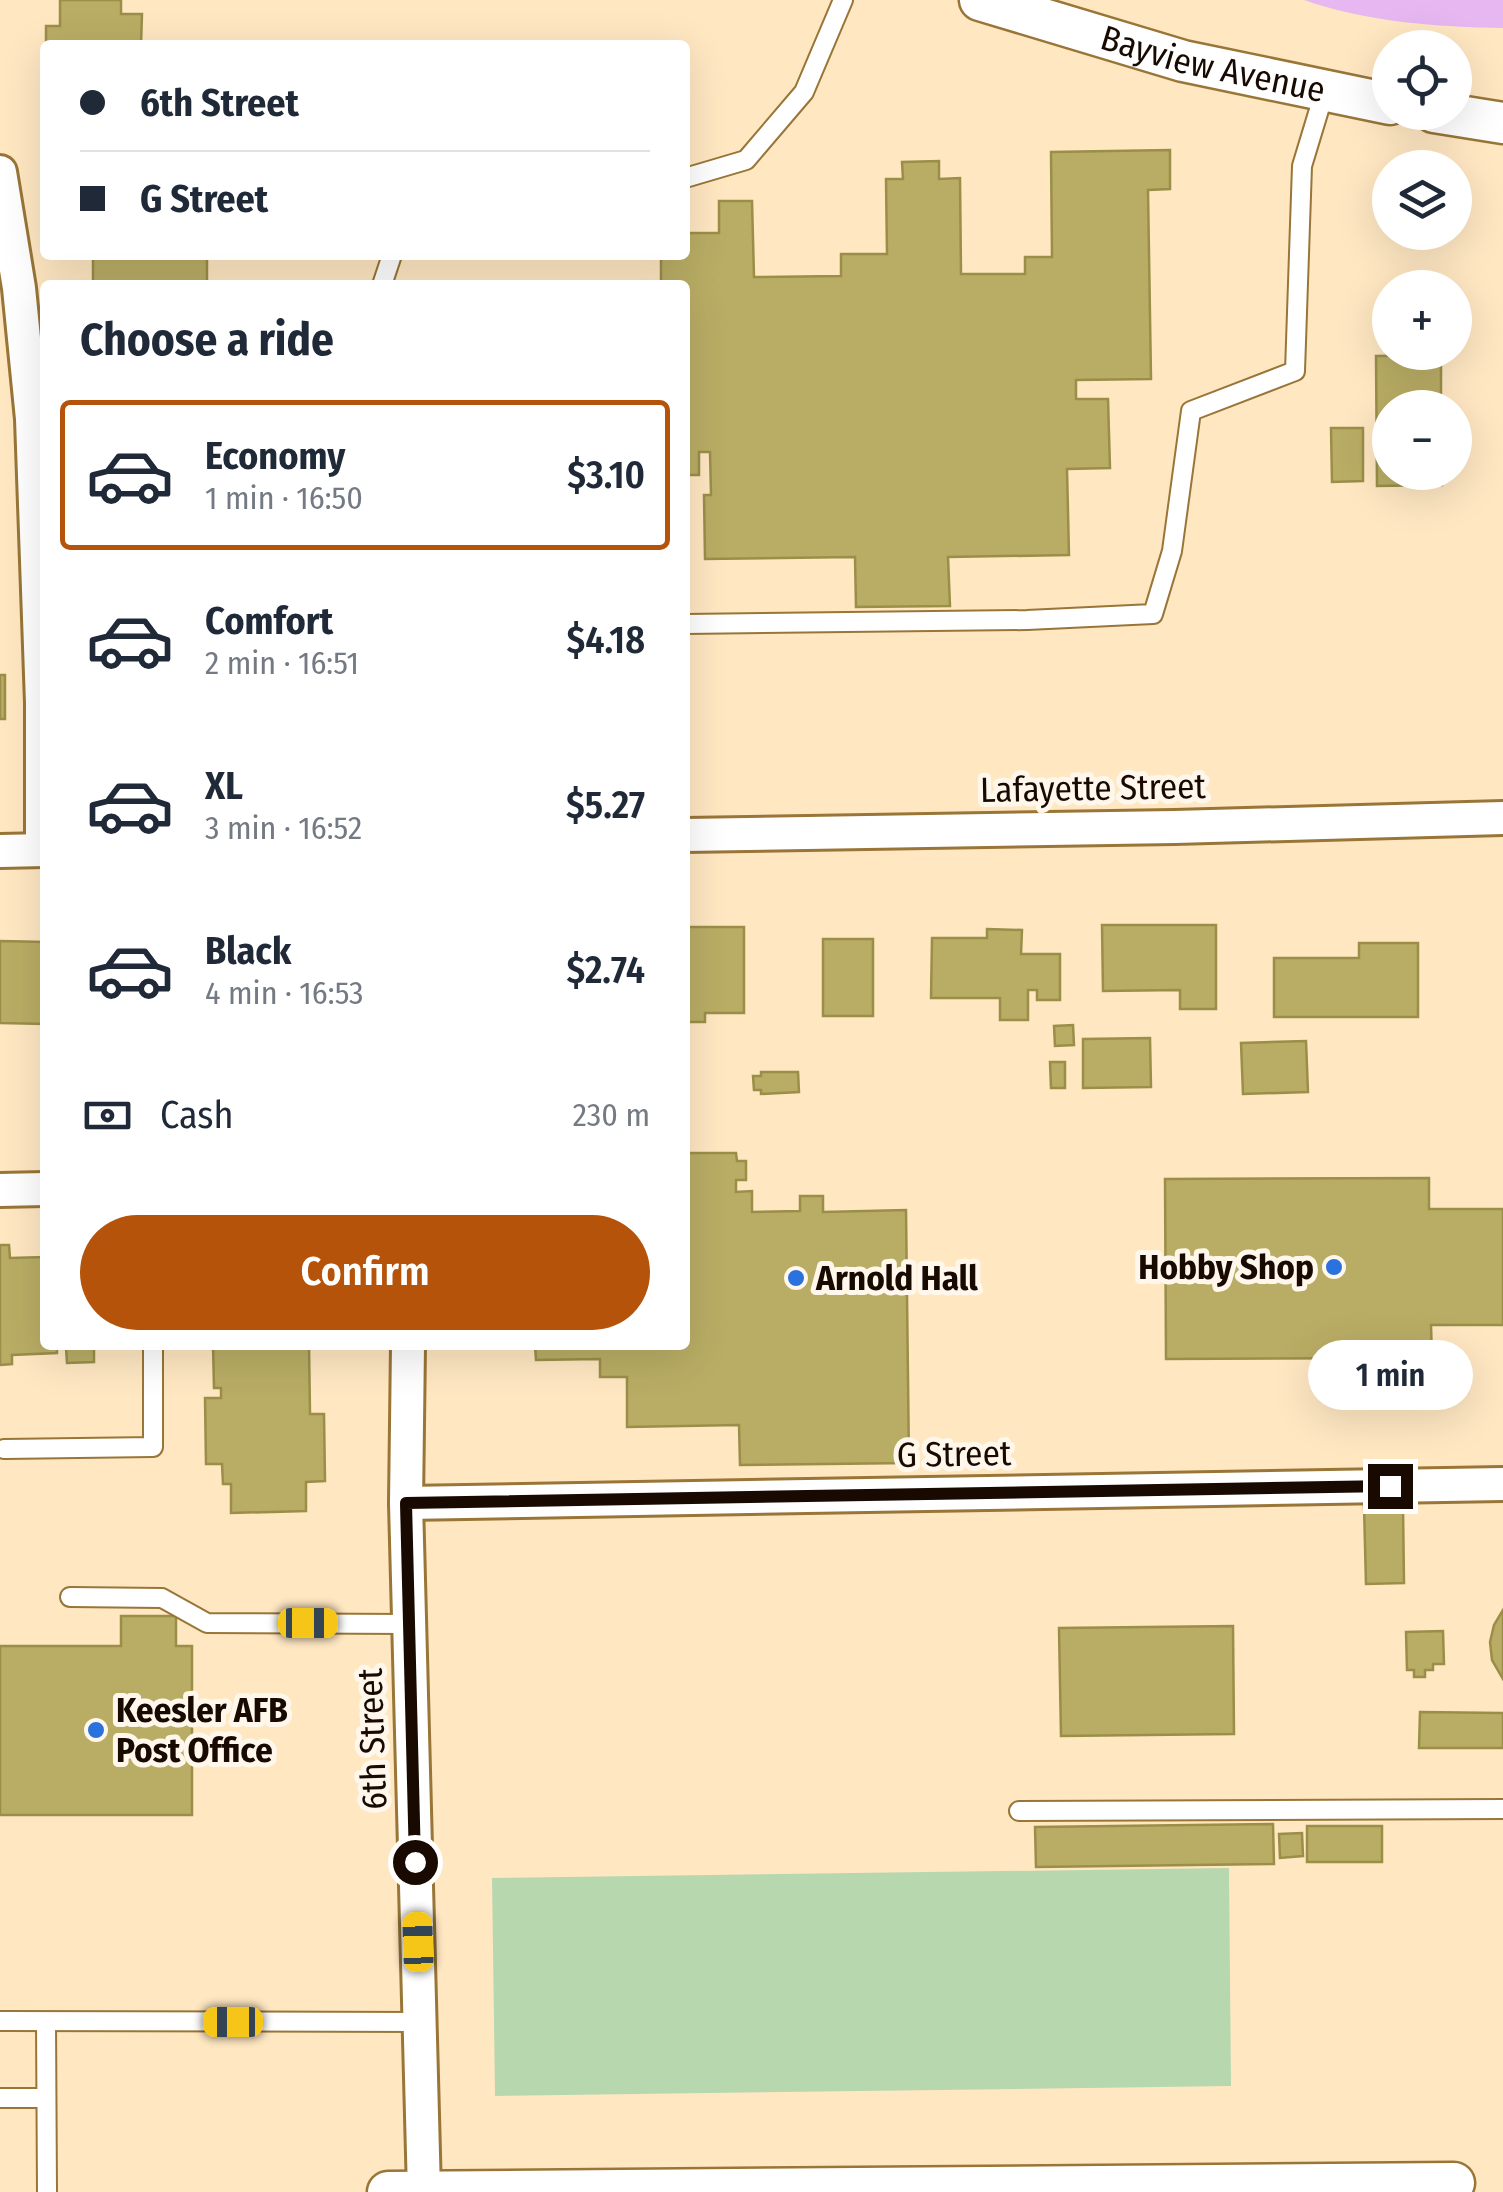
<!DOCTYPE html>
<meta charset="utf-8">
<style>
body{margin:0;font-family:"Fira Sans Condensed",sans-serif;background:#f2f2f3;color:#1f2937;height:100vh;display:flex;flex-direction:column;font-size:38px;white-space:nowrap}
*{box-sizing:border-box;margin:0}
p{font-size:32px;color:#747a83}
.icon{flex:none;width:55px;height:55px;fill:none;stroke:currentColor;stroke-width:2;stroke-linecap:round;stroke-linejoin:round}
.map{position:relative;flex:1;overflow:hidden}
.drawer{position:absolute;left:40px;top:280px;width:650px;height:1070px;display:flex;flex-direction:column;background:#fff;border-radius:10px;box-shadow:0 10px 40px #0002}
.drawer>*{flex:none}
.banner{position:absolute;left:40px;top:40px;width:650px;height:220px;border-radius:10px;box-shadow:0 10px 40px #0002;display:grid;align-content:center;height:220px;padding:0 40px;background:#fff}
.buttons{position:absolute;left:1372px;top:30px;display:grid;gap:20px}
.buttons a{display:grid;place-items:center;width:100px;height:100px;border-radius:50%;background:#fff;box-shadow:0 10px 40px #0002;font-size:50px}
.end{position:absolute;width:45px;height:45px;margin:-22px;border:12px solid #180a00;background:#fff;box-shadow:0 0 0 5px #fff}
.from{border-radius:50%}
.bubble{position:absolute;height:70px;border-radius:35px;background:#fff;box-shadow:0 10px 40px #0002;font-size:32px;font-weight:600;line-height:70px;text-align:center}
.car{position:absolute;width:30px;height:60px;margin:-30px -15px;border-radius:12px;box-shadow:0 0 8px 2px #0007;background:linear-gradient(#f5c518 24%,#345 0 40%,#f5c518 0 76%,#345 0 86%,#f5c518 0)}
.banner b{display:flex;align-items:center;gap:35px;height:95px;font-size:38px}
.banner b+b{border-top:2px solid #e0e1e3}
.banner i{width:25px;height:25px;background:#1f2937}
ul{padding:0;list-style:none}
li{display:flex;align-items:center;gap:30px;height:150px;margin:0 20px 15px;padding:0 20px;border:5px solid transparent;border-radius:10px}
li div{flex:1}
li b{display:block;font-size:38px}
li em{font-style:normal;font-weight:600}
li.selected{border-color:#b45309}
li>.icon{width:90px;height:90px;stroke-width:1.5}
h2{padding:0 40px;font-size:45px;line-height:120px}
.pay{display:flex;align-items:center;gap:25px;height:110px;padding:0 40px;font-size:38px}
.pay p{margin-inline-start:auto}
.button{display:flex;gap:20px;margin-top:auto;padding:20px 40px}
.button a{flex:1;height:115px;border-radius:60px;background:#b45309;color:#fff;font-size:40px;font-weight:600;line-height:115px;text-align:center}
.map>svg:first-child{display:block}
.green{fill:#b7d8af}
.water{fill:#e6b7f1}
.building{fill:#b9ad65;stroke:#9a8e49;stroke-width:2.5}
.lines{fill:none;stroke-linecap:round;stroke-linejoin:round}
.service-casing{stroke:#997537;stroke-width:22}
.minor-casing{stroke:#997537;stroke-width:38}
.tertiary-casing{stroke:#997537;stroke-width:45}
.service{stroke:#fff;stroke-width:18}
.minor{stroke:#fff;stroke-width:32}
.tertiary{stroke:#fff;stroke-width:40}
.route{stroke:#180a00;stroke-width:12}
.poi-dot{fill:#2c72de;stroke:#fff7eb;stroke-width:4}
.labels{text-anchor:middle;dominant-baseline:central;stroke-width:10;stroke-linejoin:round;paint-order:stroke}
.street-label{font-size:35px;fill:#180a00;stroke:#fff7eb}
.poi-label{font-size:35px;font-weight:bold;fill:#180a00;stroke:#fff7eb;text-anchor:start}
</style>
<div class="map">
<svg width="1503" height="2192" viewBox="0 0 1503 2192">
<rect width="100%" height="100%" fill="#ffe7c2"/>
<!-- green -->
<polygon class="green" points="1229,1868 1231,2086 495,2096 492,1878"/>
<!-- water -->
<path class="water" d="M1304 0H1503V28C1437 27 1367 22 1304 0Z"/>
<!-- building -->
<g class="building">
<polygon points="60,0 121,0 121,14 142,14 141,45 46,45 46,26 60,26"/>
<polygon points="1170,150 1170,189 1148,190 1151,379 1076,380 1076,399 1108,399 1110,468 1067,469 1069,555 948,557 950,606 856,607 855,557 705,559 704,495 711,495 710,452 699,452 699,475 685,475 685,285 661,285 661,255 685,255 685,233 719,233 719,201 752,201 754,277 841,276 841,254 887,254 886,179 903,179 902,162 939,161 939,179 960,178 961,274 1025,274 1025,257 1052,257 1051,152"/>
<polygon points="93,255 207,257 207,285 93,285"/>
<polygon points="1441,355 1441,408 1390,408 1390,472 1442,472 1442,485 1377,486 1376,356"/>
<polygon points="1331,428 1363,428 1363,481 1332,482"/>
<rect x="0" y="675" width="5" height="44"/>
<polygon points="1102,925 1216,925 1216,1009 1180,1009 1180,990 1103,991"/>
<polygon points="685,927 744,927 744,1013 705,1013 705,1022 685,1022"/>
<polygon points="987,929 1022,930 1021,954 1060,954 1060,1000 1037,1000 1037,990 1028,990 1028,1020 1000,1020 1000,998 931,998 932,938 987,938"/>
<rect x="823" y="939" width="50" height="77"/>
<polygon points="0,941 45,942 45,1024 0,1023"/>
<polygon points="1359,943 1418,943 1418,1017 1274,1017 1274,958 1359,958"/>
<polygon points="1073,1025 1074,1045 1055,1046 1054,1026"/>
<polygon points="1150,1038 1151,1087 1083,1088 1083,1039"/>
<polygon points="1306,1041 1308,1092 1243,1094 1241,1043"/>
<polygon points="1050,1062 1065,1062 1065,1088 1051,1088"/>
<polygon points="761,1072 798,1072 799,1092 761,1094 761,1090 754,1090 753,1076 761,1076"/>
<polygon points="685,1153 736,1153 737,1161 746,1161 746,1180 736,1180 736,1192 752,1191 752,1212 800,1211 800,1196 823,1196 823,1212 906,1210 909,1463 740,1465 739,1425 627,1427 627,1377 600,1377 600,1359 536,1360 535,1345 685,1345"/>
<polygon points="1429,1178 1429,1209 1503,1209 1503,1325 1431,1325 1432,1358 1166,1359 1165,1179"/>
<polygon points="0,1245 9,1245 10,1258 45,1257 45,1345 94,1345 94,1362 67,1363 66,1347 57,1347 57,1353 12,1355 12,1364 0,1365"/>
<polygon points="213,1345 309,1345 310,1414 324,1414 325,1481 306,1482 306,1511 231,1513 231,1484 223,1484 222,1464 206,1464 205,1398 221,1398 221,1388 214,1388"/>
<polygon points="1364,1506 1403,1506 1404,1583 1366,1584"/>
<polygon points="1503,1610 1503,1679 1492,1660 1490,1642 1494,1625"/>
<polygon points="121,1616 176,1616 176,1646 192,1646 192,1815 0,1815 0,1646 121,1646"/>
<polygon points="1233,1626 1234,1734 1061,1736 1059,1628"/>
<polygon points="1443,1631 1444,1664 1433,1664 1433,1670 1425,1670 1425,1677 1414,1677 1414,1670 1407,1670 1406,1632"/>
<polygon points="1420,1712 1503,1713 1503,1748 1419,1748"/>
<polygon points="1273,1824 1274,1864 1036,1867 1035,1827"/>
<rect x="1307" y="1826" width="75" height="36"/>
<polygon points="1302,1833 1303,1856 1280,1858 1279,1834"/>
</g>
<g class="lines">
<defs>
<g id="service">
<polyline points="685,178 746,160 804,92 843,0"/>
<polyline points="382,285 392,255"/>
<polyline points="685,624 1027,620 1153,614 1172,551 1191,411 1295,371 1302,166 1325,90"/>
<polyline points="4,1449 153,1447 153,1345"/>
<polyline points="70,1597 162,1598 207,1623 409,1624"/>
<polyline points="1019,1811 1503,1809"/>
<polyline points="0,2021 420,2022"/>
<polyline points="46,2022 47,2192"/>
<polyline points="0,2098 46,2098"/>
</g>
<g id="minor">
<polyline points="0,172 19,288 32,419 42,703 42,850"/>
<polyline points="685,835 1175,827 1503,818"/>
<polyline points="0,851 45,850"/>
<polyline points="0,1190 45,1189"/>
<polyline points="408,1345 406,1503 424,2192"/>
<polyline points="406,1503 1503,1484"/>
</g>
<g id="tertiary">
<path id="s1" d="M980 0 1183 61 1390 104"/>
<polyline points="1434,112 1503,123"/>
<polyline points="388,2192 1454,2183"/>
</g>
</defs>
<!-- service casing -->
<use href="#service" class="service-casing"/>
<!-- minor casing -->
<use href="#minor" class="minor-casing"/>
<!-- tertiary casing -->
<use href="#tertiary" class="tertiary-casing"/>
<!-- service -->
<use href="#service" class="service"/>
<!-- minor -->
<use href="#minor" class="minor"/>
<!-- tertiary -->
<use href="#tertiary" class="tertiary"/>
</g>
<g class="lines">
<!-- route -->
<polyline class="route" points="415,1862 406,1503 1390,1486"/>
</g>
<!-- markers -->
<g class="poi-dot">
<circle cx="1334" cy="1267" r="10"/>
<circle cx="796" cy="1278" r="10"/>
<circle cx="96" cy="1730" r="10"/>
</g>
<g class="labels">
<!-- street labels -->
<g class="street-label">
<text stroke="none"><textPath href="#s1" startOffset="242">Bayview Avenue</textPath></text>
<text transform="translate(1093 788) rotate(-1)">Lafayette Street</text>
<text transform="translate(954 1454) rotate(-1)">G Street</text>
<text transform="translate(372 1739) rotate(-92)">6th Street</text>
</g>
<!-- poi labels -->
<g class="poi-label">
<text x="1314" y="1267" text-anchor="end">Hobby Shop</text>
<text x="816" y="1278">Arnold Hall</text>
<text x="116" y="1710">Keesler AFB<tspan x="116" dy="40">Post Office</tspan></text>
</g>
</g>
</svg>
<div class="buttons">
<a><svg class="icon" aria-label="locate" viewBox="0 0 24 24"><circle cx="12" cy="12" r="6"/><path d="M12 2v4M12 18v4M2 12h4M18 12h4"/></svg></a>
<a><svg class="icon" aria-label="layers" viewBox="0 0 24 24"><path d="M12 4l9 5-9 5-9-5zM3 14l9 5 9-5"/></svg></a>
<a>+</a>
<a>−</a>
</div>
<i class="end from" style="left:415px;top:1862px"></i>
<i class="end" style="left:1390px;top:1486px"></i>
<div class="bubble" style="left:1308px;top:1340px;width:165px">1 min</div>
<i class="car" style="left:308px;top:1623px;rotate:90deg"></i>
<i class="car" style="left:418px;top:1942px;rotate:358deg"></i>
<i class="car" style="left:233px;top:2022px;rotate:270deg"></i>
<div class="banner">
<b><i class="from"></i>6th Street</b>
<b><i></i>G Street</b>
</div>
<section class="drawer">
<h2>Choose a ride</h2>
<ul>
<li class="selected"><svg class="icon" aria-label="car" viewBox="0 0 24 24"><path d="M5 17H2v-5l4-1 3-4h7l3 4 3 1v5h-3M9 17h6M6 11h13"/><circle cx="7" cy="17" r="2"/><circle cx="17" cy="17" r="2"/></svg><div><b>Economy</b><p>1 min · 16:50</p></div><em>$3.10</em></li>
<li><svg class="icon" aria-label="car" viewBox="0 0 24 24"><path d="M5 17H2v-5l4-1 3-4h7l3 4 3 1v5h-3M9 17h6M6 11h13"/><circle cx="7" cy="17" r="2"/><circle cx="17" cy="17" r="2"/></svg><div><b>Comfort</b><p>2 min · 16:51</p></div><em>$4.18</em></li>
<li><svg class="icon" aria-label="car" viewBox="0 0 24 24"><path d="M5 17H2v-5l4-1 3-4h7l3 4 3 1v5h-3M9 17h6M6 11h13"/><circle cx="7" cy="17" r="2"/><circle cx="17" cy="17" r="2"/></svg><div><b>XL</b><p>3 min · 16:52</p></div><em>$5.27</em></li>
<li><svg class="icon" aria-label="car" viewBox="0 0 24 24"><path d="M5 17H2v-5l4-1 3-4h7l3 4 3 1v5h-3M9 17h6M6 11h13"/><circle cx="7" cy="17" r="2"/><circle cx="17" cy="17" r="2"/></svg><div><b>Black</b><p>4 min · 16:53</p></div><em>$2.74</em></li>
</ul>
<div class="pay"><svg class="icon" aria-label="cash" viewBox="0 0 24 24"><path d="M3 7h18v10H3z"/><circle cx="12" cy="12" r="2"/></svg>Cash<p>230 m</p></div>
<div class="button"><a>Confirm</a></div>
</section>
</div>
